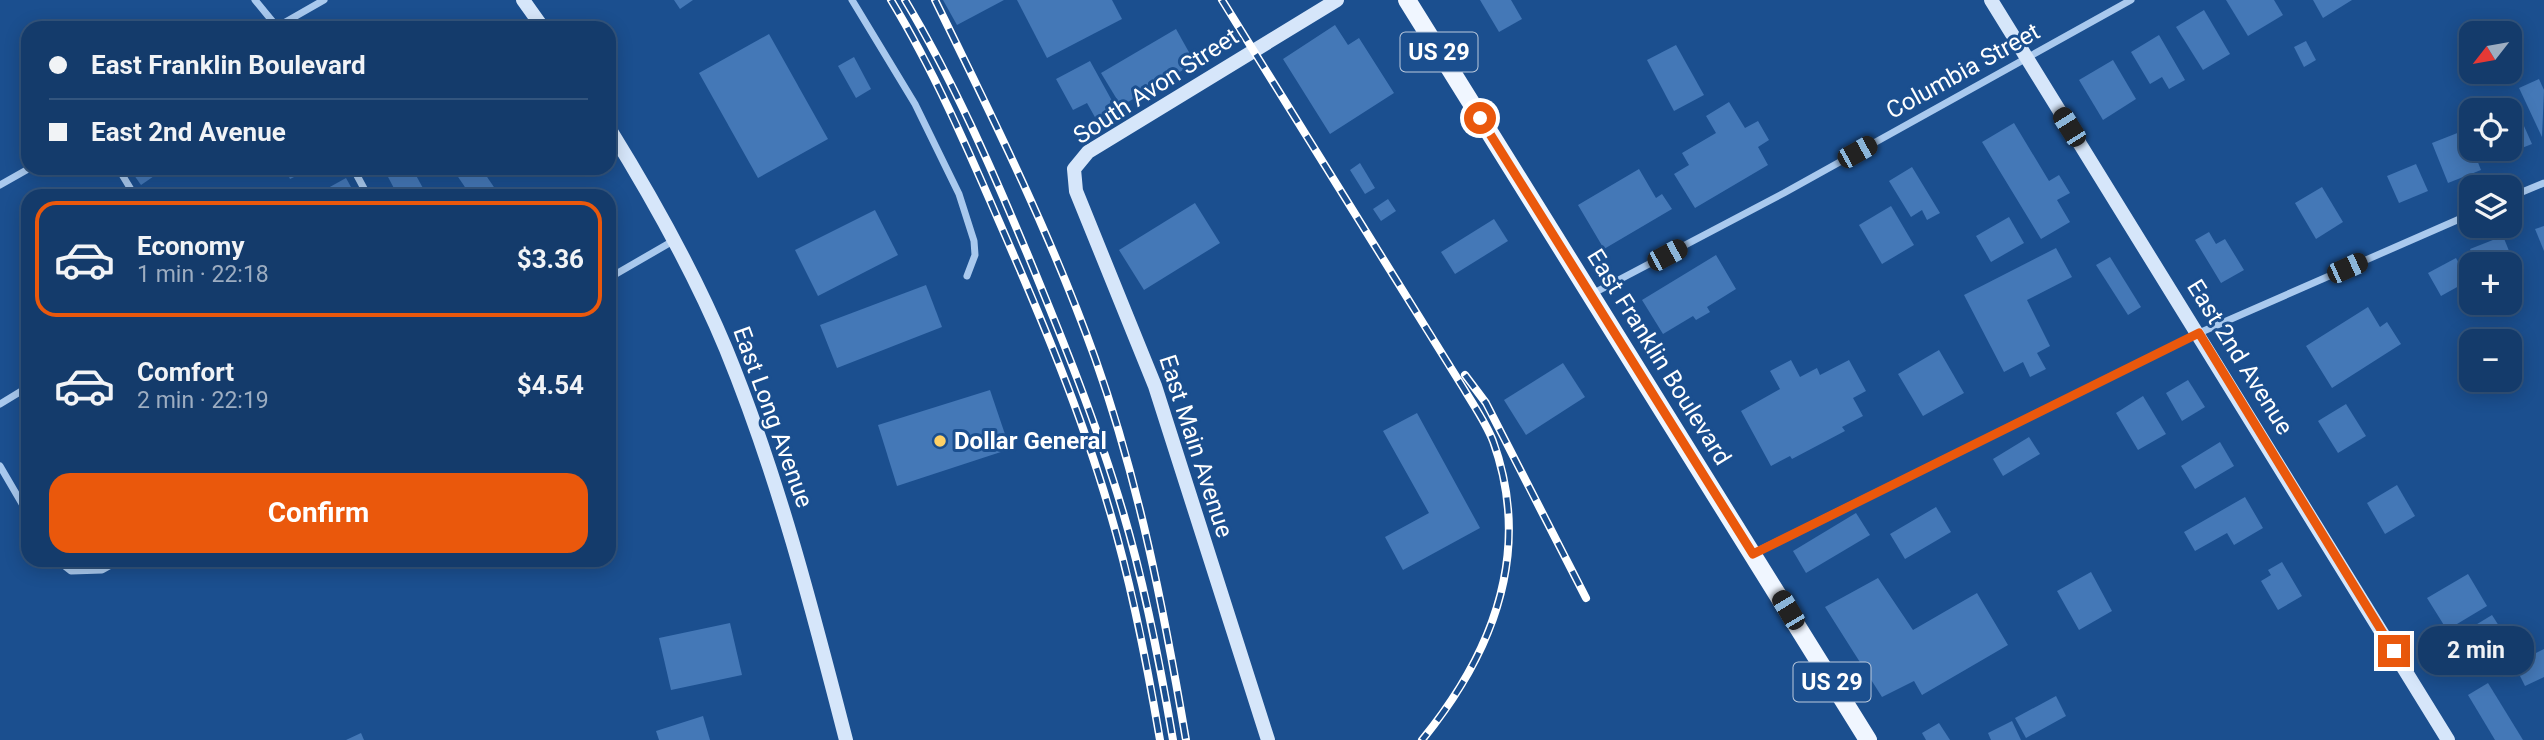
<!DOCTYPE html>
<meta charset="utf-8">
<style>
body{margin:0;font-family:Roboto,sans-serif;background:#1d4271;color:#f1f3f6;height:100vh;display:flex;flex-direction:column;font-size:26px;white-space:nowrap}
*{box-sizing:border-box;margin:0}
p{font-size:23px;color:#9dadc1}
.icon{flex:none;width:38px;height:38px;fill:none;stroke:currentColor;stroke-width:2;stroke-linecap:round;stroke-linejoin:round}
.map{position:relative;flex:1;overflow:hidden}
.drawer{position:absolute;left:21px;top:189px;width:595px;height:378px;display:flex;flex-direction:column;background:#143b6b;border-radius:21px;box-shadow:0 4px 18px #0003,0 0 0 2px #33557e}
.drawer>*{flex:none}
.hud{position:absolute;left:21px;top:21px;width:595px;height:154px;border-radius:21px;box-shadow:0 4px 18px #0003,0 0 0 2px #33557e;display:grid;align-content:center;height:154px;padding:0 28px;background:#143b6b}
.needle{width:46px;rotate:239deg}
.tools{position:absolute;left:2459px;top:21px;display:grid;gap:14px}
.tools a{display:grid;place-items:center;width:63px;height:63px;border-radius:14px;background:#143b6b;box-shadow:0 4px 18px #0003,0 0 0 2px #33557e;font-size:35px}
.end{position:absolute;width:32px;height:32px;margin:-16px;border:9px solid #ea580c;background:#fff;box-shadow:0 0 0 4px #fff}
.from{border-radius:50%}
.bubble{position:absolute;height:49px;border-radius:21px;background:#143b6b;box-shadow:0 4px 18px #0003,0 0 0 2px #33557e;font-size:23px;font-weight:700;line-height:49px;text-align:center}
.car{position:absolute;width:21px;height:42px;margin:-21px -10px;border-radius:9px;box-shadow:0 0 5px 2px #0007;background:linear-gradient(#222 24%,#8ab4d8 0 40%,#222 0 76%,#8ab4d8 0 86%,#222 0)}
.hud b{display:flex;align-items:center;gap:24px;height:66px;font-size:26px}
.hud b+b{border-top:2px solid #33557e}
.hud i{width:18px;height:18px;background:#f1f3f6}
ul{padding:12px 0 0;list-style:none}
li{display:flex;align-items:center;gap:21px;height:116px;margin:0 14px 10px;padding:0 14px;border:4px solid transparent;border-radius:21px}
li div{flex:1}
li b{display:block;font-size:26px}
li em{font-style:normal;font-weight:700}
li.selected{border-color:#ea580c}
li>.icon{width:63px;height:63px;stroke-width:1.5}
.cta{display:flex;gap:14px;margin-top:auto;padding:14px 28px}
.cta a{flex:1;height:80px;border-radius:21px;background:#ea580c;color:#fff;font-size:28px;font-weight:700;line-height:80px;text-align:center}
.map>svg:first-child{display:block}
.building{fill:#4478b7}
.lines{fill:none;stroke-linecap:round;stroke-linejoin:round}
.street{stroke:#a9c9ee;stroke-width:7}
.secondary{stroke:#d6e6fa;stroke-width:14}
.primary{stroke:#f0f6ff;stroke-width:18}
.rail-casing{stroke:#fff;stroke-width:8}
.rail{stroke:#1b4f8f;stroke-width:5;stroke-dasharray:16;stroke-linecap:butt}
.route{stroke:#ea580c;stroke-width:9}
.poi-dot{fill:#ffd166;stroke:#1b4f8f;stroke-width:2.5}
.labels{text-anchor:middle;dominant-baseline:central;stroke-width:6;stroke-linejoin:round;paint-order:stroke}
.shield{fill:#1b4f8f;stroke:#bbcadd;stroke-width:2}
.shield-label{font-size:23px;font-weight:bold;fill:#fff}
.street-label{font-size:24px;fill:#fff;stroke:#1b4f8f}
.poi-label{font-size:24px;font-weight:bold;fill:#fff;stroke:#1b4f8f;text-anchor:start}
</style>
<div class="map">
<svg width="2544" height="740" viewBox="0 0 2544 740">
<rect width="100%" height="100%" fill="#1b4f8f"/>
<!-- building -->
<g class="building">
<polygon points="674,0 693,0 680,9"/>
<polygon points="943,0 1004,0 957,25"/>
<polygon points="1017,0 1112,0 1122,19 1047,58"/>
<polygon points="1480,0 1511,0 1522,19 1499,32"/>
<polygon points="2226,0 2274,0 2283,15 2248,36"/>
<polygon points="2313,0 2352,0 2323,18"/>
<polygon points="2204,10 2230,54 2203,70 2176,27"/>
<polygon points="1335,25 1348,45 1359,38 1394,93 1330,134 1283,59"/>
<polygon points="1176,29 1195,63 1121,106 1101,73"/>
<polygon points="769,34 828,139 758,178 699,73"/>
<polygon points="2159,35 2185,80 2169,89 2162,77 2150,84 2131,52"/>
<polygon points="2306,41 2316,60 2304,67 2294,47"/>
<polygon points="1676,45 1704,95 1674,111 1647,60"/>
<polygon points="854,57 871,89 856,98 838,66"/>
<polygon points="2113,60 2136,99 2103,120 2079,80"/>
<polygon points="1090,61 1116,108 1096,119 1087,103 1073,110 1056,79"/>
<polygon points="2539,79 2544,90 2542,137 2519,88"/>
<polygon points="1729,102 1745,128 1758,121 1769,140 1758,147 1768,165 1695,208 1674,174 1689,165 1682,153 1716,133 1706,116"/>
<polygon points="2516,108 2532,144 2504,155 2501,149 2510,149 2510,111"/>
<polygon points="2014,123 2049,181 2059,175 2070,193 2057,200 2070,222 2041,239 1982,142"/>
<polygon points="2465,130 2481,170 2448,183 2432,143"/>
<polygon points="1360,163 1375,188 1365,194 1350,170"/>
<polygon points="2416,164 2428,191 2399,203 2387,176"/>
<polygon points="1912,167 1940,213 1927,220 1922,210 1911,217 1889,181"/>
<polygon points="129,168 158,168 160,172 141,185"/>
<polygon points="285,168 312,168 290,179"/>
<polygon points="400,168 412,168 424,190 414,196 398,196 387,175"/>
<polygon points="452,168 481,168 500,196 471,196"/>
<polygon points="1639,169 1656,198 1662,194 1672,209 1604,249 1578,205"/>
<polygon points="346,178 356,196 332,196 328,188"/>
<polygon points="2322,187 2343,222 2316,239 2295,203"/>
<polygon points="1388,199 1396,211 1381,221 1373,209"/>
<polygon points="1195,203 1220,243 1144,290 1119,250"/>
<polygon points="1891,206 1914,245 1882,264 1859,225"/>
<polygon points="875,210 898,255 818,296 795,250"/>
<polygon points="2009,217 2024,243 1991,262 1976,236"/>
<polygon points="1494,219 1508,241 1455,274 1441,252"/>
<polygon points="2544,226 2544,251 2535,229"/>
<polygon points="2209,232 2216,244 2225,239 2244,270 2221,283 2195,240"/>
<polygon points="2503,236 2522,283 2510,288 2510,264 2476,264 2470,249"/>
<polygon points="2056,248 2072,277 2027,300 2050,346 2037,353 2046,369 2030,377 2023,362 2004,372 1964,295"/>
<polygon points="1716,255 1736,289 1707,307 1710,312 1696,320 1693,316 1663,334 1642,300"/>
<polygon points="2110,257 2141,307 2128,315 2096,265"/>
<polygon points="2456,258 2468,281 2441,296 2428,273"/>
<polygon points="926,285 942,327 837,368 820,325"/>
<polygon points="2368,307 2380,327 2387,322 2401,344 2332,388 2306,346"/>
<polygon points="1939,350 1964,393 1923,416 1898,374"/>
<polygon points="1791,360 1800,377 1817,368 1820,375 1849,360 1866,391 1853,398 1863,416 1842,427 1845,431 1792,459 1790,456 1771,466 1741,411 1780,389 1770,371"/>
<polygon points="1563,363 1585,397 1526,435 1504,400"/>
<polygon points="2188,380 2205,407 2182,421 2166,393"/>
<polygon points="990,390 1010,449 897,486 878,425"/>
<polygon points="2143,396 2166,434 2138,450 2116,413"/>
<polygon points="2346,404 2366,436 2338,453 2318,421"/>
<polygon points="1417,413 1480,528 1403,570 1385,537 1429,513 1383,431"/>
<polygon points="2029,437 2040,454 2003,476 1993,459"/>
<polygon points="2220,442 2234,466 2195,489 2181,466"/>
<polygon points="2397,485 2415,516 2385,534 2367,503"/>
<polygon points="2245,497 2263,528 2234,545 2227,533 2195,551 2184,532"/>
<polygon points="1936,507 1951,532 1905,559 1890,534"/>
<polygon points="1856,513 1870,535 1806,573 1793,551"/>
<polygon points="2282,562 2302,596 2278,610 2261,581 2271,575 2268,570"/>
<polygon points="2091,572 2112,611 2079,630 2057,591"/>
<polygon points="2468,574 2487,606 2447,630 2427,598"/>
<polygon points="1878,578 1913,630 1977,593 2008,645 1922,695 1914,681 1882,697 1825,607"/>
<polygon points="2492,615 2506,637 2477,655 2464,632"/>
<polygon points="730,623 742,675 671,690 659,638"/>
<polygon points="2544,649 2544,677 2525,686 2514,664"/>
<polygon points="2488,683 2523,740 2495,740 2468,695"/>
<polygon points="2056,696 2066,716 2026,738 2015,718"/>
<polygon points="703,716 710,740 659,740 656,731"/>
<polygon points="2012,721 2021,740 1991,740 1988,733"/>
<polygon points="1939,723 1950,740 1926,740 1922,733"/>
<polygon points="361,733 364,740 346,740"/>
</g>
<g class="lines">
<!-- street -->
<g class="street">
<polyline points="255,0 278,28"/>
<polyline points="852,0 915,104 959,194 974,241 975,255 967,276"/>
<polyline points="275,28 324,0"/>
<polyline points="118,168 135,196"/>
<polyline points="353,168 368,196"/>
<polyline points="0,185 30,168"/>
<polyline points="2510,197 2544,183"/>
<polyline points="609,278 673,241"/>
<polyline points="1592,294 1784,193 2131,0"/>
<polyline points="0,404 28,387"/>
<polyline points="0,466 28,514"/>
<polyline points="1754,553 2199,333 2471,214"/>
<polyline points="57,560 71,571 102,570 120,560"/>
</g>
<!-- secondary -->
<g class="secondary">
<polyline points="523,0 543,28"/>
<polyline points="1991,0 2448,740"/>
<path d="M609 128C653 199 694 272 726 349 778 476 812 608 846 740"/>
<polyline points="1268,740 1155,386 1076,191 1074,169 1088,152 1337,0"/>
</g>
<!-- primary -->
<polyline class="primary" points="1407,0 1868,740"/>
<defs>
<g id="rail">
<path d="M891 0C933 69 966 145 998 219 1040 315 1081 412 1110 512 1132 586 1147 664 1160 740"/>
<path d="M905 0C953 80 991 167 1027 253 1062 338 1097 424 1123 512 1145 586 1160 664 1173 740"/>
<path d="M935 0C993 118 1051 235 1095 358 1139 482 1164 611 1186 740"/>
<path d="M1222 0 1464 389C1474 406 1486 423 1493 441 1533 552 1493 653 1422 740"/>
<polyline points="1465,375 1486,403 1586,598"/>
</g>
</defs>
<!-- rail casing -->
<use href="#rail" class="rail-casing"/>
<!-- rail -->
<use href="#rail" class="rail"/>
</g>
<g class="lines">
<!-- route -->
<polyline class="route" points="1480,118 1753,554 2199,333 2394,651"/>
</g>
<!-- markers -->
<circle class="poi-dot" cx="940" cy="441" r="7"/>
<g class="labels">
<!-- shield labels -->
<g class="shield">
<rect x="1400.5" y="32.5" width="77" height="39" rx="5"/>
<rect x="1793.5" y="662.5" width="77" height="39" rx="5"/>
</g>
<g class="shield-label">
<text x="1439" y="52">US 29</text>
<text x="1832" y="682">US 29</text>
</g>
<!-- street labels -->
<g class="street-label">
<text transform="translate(1963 71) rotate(-29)">Columbia Street</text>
<text transform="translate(1156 86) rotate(-33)">South Avon Street</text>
<text transform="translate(1659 357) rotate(58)">East Franklin Boulevard</text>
<text transform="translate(2240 357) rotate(58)">East 2nd Avenue</text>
<text transform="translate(773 417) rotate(70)">East Long Avenue</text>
<text transform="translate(1196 446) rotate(72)">East Main Avenue</text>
</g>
<!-- poi labels -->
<g class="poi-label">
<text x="954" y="441">Dollar General</text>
</g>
</g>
</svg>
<div class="tools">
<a><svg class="needle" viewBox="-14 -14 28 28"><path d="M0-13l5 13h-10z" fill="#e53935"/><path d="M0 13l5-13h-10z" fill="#9dadc1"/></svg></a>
<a><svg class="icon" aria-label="locate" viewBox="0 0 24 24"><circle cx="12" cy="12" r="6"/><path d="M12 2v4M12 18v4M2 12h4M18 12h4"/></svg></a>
<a><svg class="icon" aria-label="layers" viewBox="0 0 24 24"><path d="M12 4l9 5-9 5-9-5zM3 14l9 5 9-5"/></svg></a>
<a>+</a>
<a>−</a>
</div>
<i class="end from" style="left:1480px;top:118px"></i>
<i class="end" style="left:2394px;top:651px"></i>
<div class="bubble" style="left:2418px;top:626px;width:116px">2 min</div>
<i class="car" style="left:2069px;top:127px;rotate:328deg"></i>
<i class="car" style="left:1857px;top:152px;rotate:61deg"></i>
<i class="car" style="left:1667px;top:255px;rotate:62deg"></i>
<i class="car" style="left:2347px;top:268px;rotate:66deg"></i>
<i class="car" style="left:1788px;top:610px;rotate:329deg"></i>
<div class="hud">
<b><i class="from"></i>East Franklin Boulevard</b>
<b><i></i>East 2nd Avenue</b>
</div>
<section class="drawer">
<ul>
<li class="selected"><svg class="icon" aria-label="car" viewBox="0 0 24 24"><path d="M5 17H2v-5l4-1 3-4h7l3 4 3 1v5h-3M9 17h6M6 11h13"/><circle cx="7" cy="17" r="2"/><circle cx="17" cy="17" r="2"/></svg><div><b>Economy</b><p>1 min · 22:18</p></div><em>$3.36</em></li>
<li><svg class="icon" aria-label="car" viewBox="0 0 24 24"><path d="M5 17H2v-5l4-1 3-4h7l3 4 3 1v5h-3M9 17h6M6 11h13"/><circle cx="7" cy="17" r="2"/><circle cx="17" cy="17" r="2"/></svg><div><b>Comfort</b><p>2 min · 22:19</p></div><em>$4.54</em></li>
</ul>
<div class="cta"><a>Confirm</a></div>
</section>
</div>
